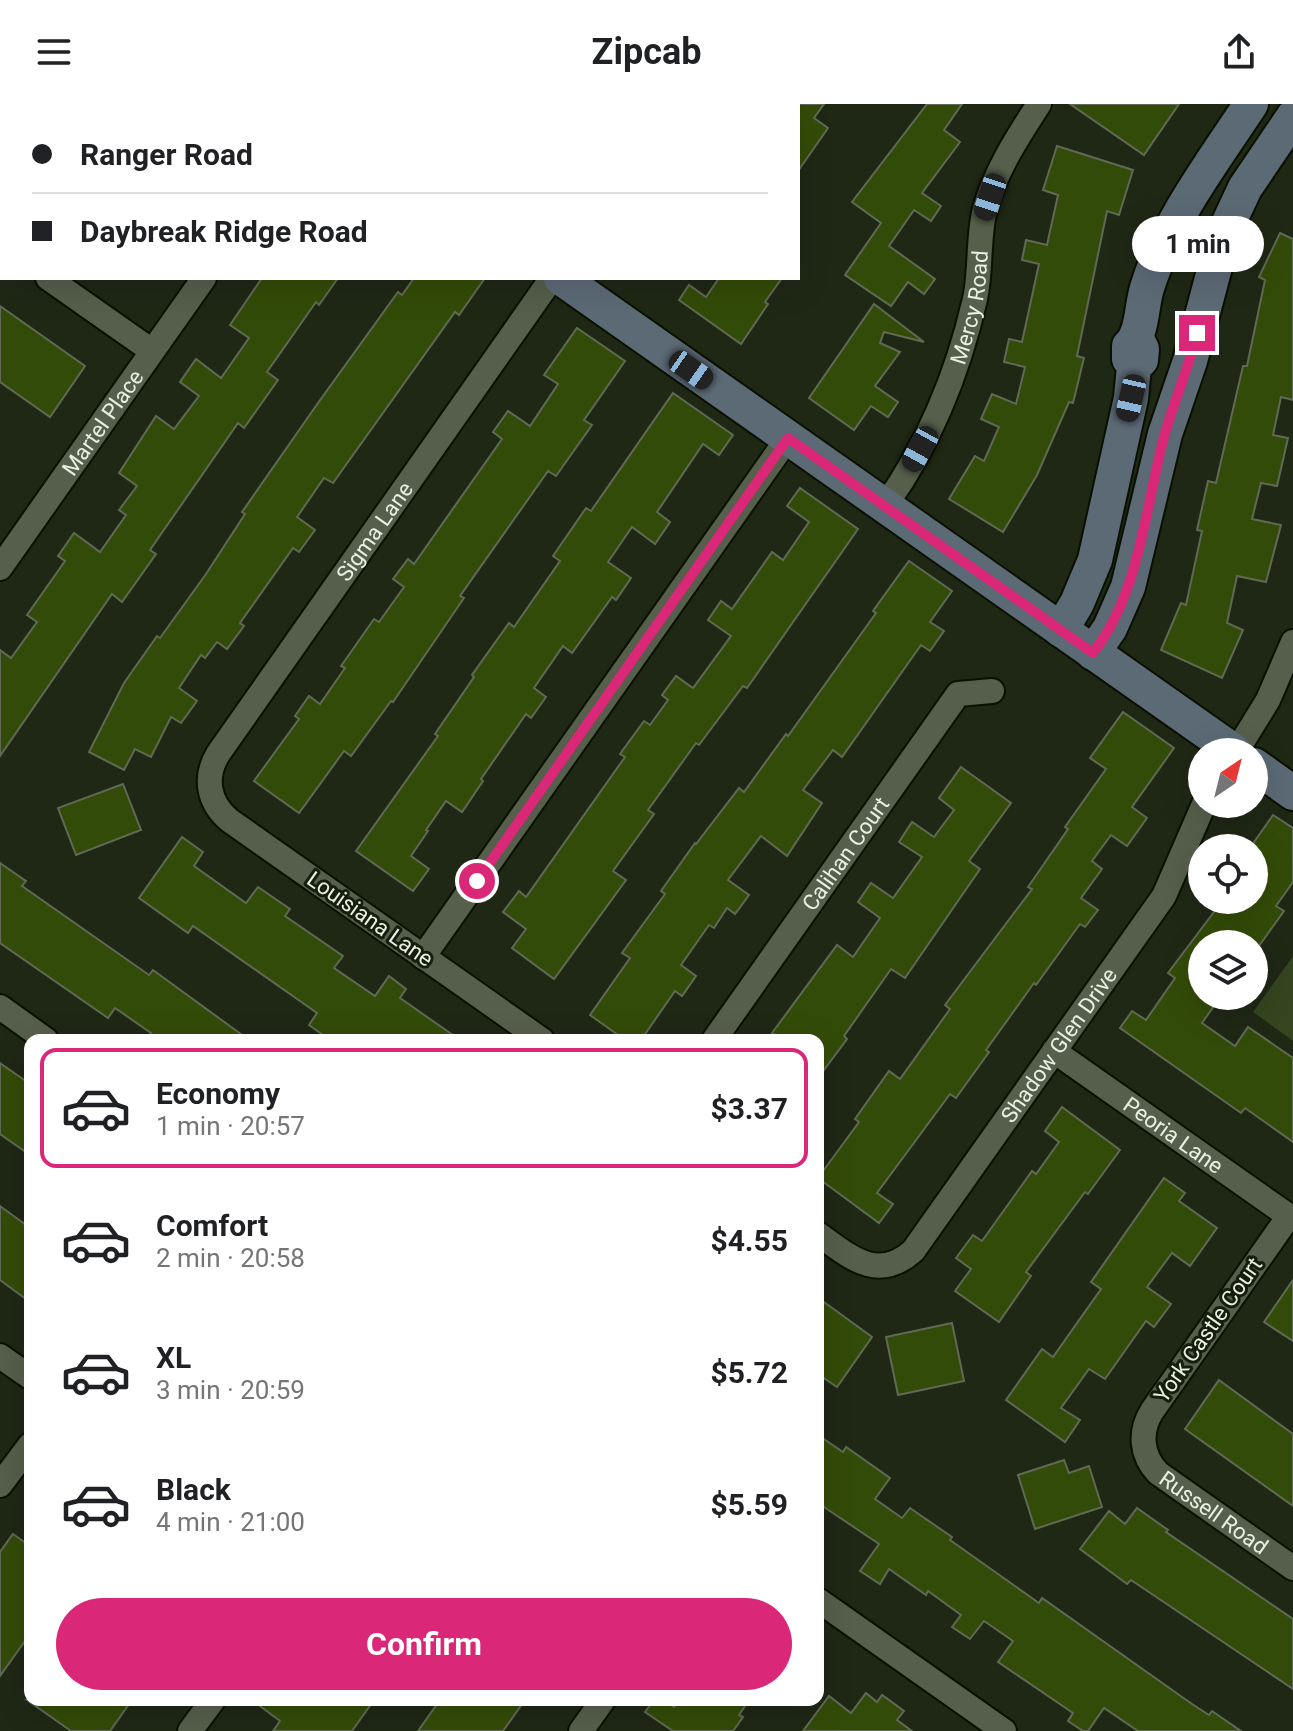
<!DOCTYPE html>
<meta charset="utf-8">
<style>
body{margin:0;font-family:Roboto,sans-serif;background:#f2f2f2;color:#202124;height:100vh;display:flex;flex-direction:column;font-size:30px;white-space:nowrap}
*{box-sizing:border-box;margin:0}
p{font-size:26px;color:#757577}
.icon{flex:none;width:44px;height:44px;fill:none;stroke:currentColor;stroke-width:2;stroke-linecap:round;stroke-linejoin:round}
.map{position:relative;flex:1;overflow:hidden}
.panel{position:absolute;left:24px;top:930px;width:800px;height:672px;display:flex;flex-direction:column;background:#fff;border-radius:16px;box-shadow:0 8px 32px #0002}
.panel>*{flex:none}
.guide{position:absolute;left:0px;top:0px;width:800px;height:176px;box-shadow:0 8px 32px #0002;display:grid;align-content:center;height:176px;padding:0 32px;background:#fff}
.needle{width:52px;rotate:35deg}
.buttons{position:absolute;left:1188px;top:634px;display:grid;gap:16px}
.buttons a{display:grid;place-items:center;width:80px;height:80px;border-radius:50%;background:#fff;box-shadow:0 8px 32px #0002;font-size:40px}
.end{position:absolute;width:36px;height:36px;margin:-18px;border:10px solid #db2777;background:#fff;box-shadow:0 0 0 4px #fff}
.from{border-radius:50%}
.bubble{position:absolute;height:56px;border-radius:28px;background:#fff;box-shadow:0 8px 32px #0002;font-size:26px;font-weight:700;line-height:56px;text-align:center}
.car{position:absolute;width:24px;height:48px;margin:-24px -12px;border-radius:10px;box-shadow:0 0 6px 2px #0007;background:linear-gradient(#222 24%,#8ab4d8 0 40%,#222 0 76%,#8ab4d8 0 86%,#222 0)}
.guide b{display:flex;align-items:center;gap:28px;height:76px;font-size:30px}
.guide b+b{border-top:2px solid #e0e0e0}
.guide i{width:20px;height:20px;background:#202124}
ul{padding:14px 0 0;list-style:none}
li{display:flex;align-items:center;gap:24px;height:120px;margin:0 16px 12px;padding:0 16px;border:4px solid transparent;border-radius:16px}
li div{flex:1}
li b{display:block;font-size:30px}
li em{font-style:normal;font-weight:700}
li.selected{border-color:#db2777}
li>.icon{width:72px;height:72px;stroke-width:1.5}
.action{display:flex;gap:16px;margin-top:auto;padding:16px 32px}
.action a{flex:1;height:92px;border-radius:48px;background:#db2777;color:#fff;font-size:32px;font-weight:700;line-height:92px;text-align:center}
header{display:flex;justify-content:space-between;align-items:center;height:104px;padding:0 32px;background:#fff;font-size:36px;font-weight:700}
.map>svg:first-child{display:block}
.green{fill:#34451f}
.building{fill:#334b08;stroke:#606955;stroke-width:2}
.lines{fill:none;stroke-linecap:round;stroke-linejoin:round}
.street-casing{stroke:#091002;stroke-width:28}
.secondary-casing{stroke:#091002;stroke-width:38}
.street{stroke:#555f4b;stroke-width:24}
.secondary{stroke:#5c6a76;stroke-width:34}
.route{stroke:#db2777;stroke-width:10}
.labels{text-anchor:middle;dominant-baseline:central;stroke-width:6;stroke-linejoin:round;paint-order:stroke}
.street-label{font-size:22px;fill:#eaefe4;stroke:#161d0c}
</style>
<header><svg class="icon" aria-label="menu" viewBox="0 0 24 24"><path d="M4 6h16M4 12h16M4 18h16"/></svg>Zipcab<svg class="icon" aria-label="share" viewBox="0 0 24 24"><path d="M12 15V3M7 8l5-5 5 5M5 13v7h14v-7"/></svg></header>
<div class="map">
<svg width="1293" height="1627" viewBox="0 0 1293 1627">
<rect width="100%" height="100%" fill="#1f2715"/>
<!-- green -->
<polygon class="green" points="1293,852 1293,937 1253,908"/>
<!-- building -->
<g class="building">
<polygon points="798,0 824,0 814,14 828,24 798,67"/>
<polygon points="927,0 962,0 944,26 960,38 922,89 941,102 931,117 914,106 889,142 935,175 924,190 908,178 891,202 845,171 881,119 852,98"/>
<polygon points="1070,0 1179,0 1144,51"/>
<polygon points="1057,42 1133,66 1119,111 1107,107 1077,252 1084,254 1073,299 1069,298 1037,371 1003,428 949,395 975,352 984,357 999,323 981,315 992,290 1016,300 1025,263 1004,258 1009,235 1022,238 1039,160 1022,156 1026,136 1047,141 1058,91 1043,86"/>
<polygon points="1280,129 1293,135 1293,296 1281,293 1273,331 1288,334 1277,382 1261,379 1252,415 1281,421 1266,478 1237,472 1227,519 1243,526 1222,574 1161,546 1181,499 1186,501 1202,427 1197,426 1208,377 1216,379 1243,262 1247,262 1265,176 1259,173"/>
<polygon points="262,174 338,174 319,201 316,198 267,268 278,276 244,324 238,319 150,446 156,450 122,498 112,490 0,652 0,546 11,554 37,518 27,511 65,457 58,452 74,429 100,448 126,411 119,406 137,382 119,369 156,312 174,325 199,292 180,278 196,255 221,274 249,234 230,221"/>
<polygon points="414,174 485,174 459,211 455,208 333,379 324,374 297,413 315,426 299,448 293,444 240,519 244,522 227,545 217,538 205,554 201,551 179,584 197,597 181,619 171,613 151,653 135,645 124,666 89,648 124,579 157,532 160,534 206,470 245,410 242,408 318,299 398,188 402,191"/>
<polygon points="719,174 782,174 765,198 768,200 741,240 679,196 689,181 706,193"/>
<polygon points="874,200 924,238 884,228 880,239 900,248 875,282 898,298 888,313 871,302 854,326 809,294"/>
<polygon points="0,202 85,262 50,313 0,278"/>
<polygon points="577,224 625,257 584,316 592,321 556,372 548,367 460,492 464,494 393,598 391,597 351,652 344,647 299,709 254,677 299,615 295,612 309,592 320,600 345,564 341,562 374,515 379,518 404,483 393,475 408,455 414,460 502,335 493,328 508,307 530,322 558,280 544,271"/>
<polygon points="673,289 733,331 719,351 703,340 657,408 670,418 655,440 632,423 608,458 631,474 616,496 612,493 572,549 563,542 534,584 546,593 531,614 526,610 481,675 483,677 462,708 446,697 426,726 428,727 411,752 429,765 413,787 356,747 438,632 435,630 474,573 472,571 509,519 514,523 560,457 553,452 586,404 591,407"/>
<polygon points="800,384 858,425 747,584 743,582 699,641 696,639 648,706 654,710 613,767 626,776 554,875 512,844 526,825 503,808 519,787 526,793 625,653 620,650 644,617 650,621 668,596 662,591 676,572 693,584 731,532 708,516 721,497 732,505 772,448 783,456 809,418 787,402"/>
<polygon points="909,457 952,487 930,518 944,527 930,547 921,541 842,653 833,646 803,686 822,699 787,752 761,732 728,776 749,791 735,810 727,804 714,824 709,821 681,861 696,872 682,892 675,887 641,936 625,936 590,911 630,854 622,849 665,790 661,787 695,739 696,740 739,684 744,688 786,630 788,632 876,509 873,507"/>
<polygon points="1123,608 1174,644 1132,703 1147,714 1127,742 1111,731 1092,757 1102,765 1081,794 1098,806 1085,823 1080,820 1036,881 1034,879 986,946 989,948 956,994 950,990 877,1089 893,1100 879,1119 818,1074 859,1018 855,1015 889,967 900,975 950,905 945,901 1032,785 1028,783 1068,725 1065,723 1106,665 1090,654"/>
<polygon points="961,663 1011,699 969,757 980,765 905,874 891,865 844,932 847,935 818,974 818,936 782,936 772,929 837,841 853,853 880,814 858,798 871,779 893,794 922,753 899,738 912,718 934,733 954,706 939,694"/>
<polygon points="123,680 141,726 76,751 58,704"/>
<polygon points="1273,711 1293,724 1293,778 1276,802 1284,807 1254,849 1254,840 1202,840 1202,892 1221,892 1202,919 1235,942 1248,923 1293,954 1293,1038 1245,1004 1241,1009 1120,924 1132,907 1146,916 1175,874 1168,869 1223,796 1254,796 1254,738"/>
<polygon points="182,733 203,748 194,762 246,799 258,783 290,805 285,812 343,852 334,864 375,892 389,872 406,885 400,894 460,936 330,936 309,921 317,909 193,822 188,829 139,794"/>
<polygon points="0,759 26,777 22,782 149,871 153,866 249,936 146,936 151,929 115,904 108,914 0,839"/>
<polygon points="0,959 30,980 30,1051 0,1030"/>
<polygon points="1062,1003 1120,1046 1088,1090 1085,1088 1026,1168 1031,1172 999,1218 955,1187 971,1165 956,1154 973,1131 982,1137 1032,1067 1036,1070 1059,1038 1045,1027"/>
<polygon points="1164,1074 1185,1089 1179,1097 1217,1124 1190,1162 1172,1149 1147,1183 1171,1200 1154,1223 1146,1217 1105,1275 1089,1265 1061,1304 1080,1316 1065,1338 1006,1296 1042,1245 1053,1253 1101,1185 1091,1178"/>
<polygon points="0,1102 30,1124 30,1198 0,1176"/>
<polygon points="1293,1176 1293,1237 1264,1218"/>
<polygon points="824,1198 872,1233 837,1283 818,1270 818,1207"/>
<polygon points="952,1219 964,1277 898,1291 886,1233"/>
<polygon points="1219,1276 1293,1330 1293,1402 1185,1325"/>
<polygon points="818,1331 843,1348 846,1343 890,1374 875,1395 902,1414 910,1404 952,1433 950,1436 1039,1499 1042,1494 1192,1600 1209,1611 1212,1607 1241,1627 1138,1627 1104,1604 1088,1627 1083,1627 1068,1617 1073,1609 998,1558 1013,1537 984,1517 970,1535 952,1523 961,1511 928,1487 926,1491 889,1465 880,1480 860,1467 879,1440 818,1399"/>
<polygon points="1064,1356 1069,1369 1089,1362 1102,1403 1035,1425 1018,1371"/>
<polygon points="1137,1404 1168,1426 1166,1428 1293,1515 1293,1585 1131,1476 1127,1480 1080,1445 1109,1407 1125,1420"/>
<polygon points="13,1430 30,1442 30,1530 0,1572 0,1448"/>
<polygon points="866,1589 877,1598 882,1591 904,1607 897,1616 912,1627 803,1627 829,1592 851,1609"/>
<polygon points="27,1596 132,1596 110,1627 71,1627"/>
<polygon points="252,1596 374,1596 352,1627 273,1627 280,1617"/>
<polygon points="440,1596 525,1596 503,1627 418,1627"/>
<polygon points="654,1596 665,1596 674,1603 679,1596 749,1596 739,1611 743,1613 733,1627 673,1627 645,1608"/>
</g>
<g class="lines">
<defs>
<g id="street">
<polyline points="359,2 361,0"/>
<polyline points="702,2 704,0"/>
<polyline points="0,141 2,142"/>
<polyline points="48,174 152,247"/>
<path id="s1" d="M885 402C929 340 958 269 975 195 981 167 978 137 984 109 994 69 1017 34 1039 0"/>
<path id="s2" d="M0 464 204 174"/>
<polyline points="1236,648 1268,596 1293,538"/>
<polyline points="423,853 788,334"/>
<polyline points="0,903 46,936"/>
<path id="s3" d="M542 936 229 716C208 698 204 673 218 650L552 174"/>
<path id="s4" d="M714 936 958 590 992 587"/>
<path id="s5" d="M1054 947 1293 1115"/>
<path id="s6" d="M1289 1112 1152 1307C1139 1328 1141 1351 1158 1369L1293 1464"/>
<path id="s7" d="M818 1130C849 1152 877 1179 913 1147L1164 792 1204 700"/>
<polyline points="0,1252 30,1273"/>
<polyline points="0,1381 30,1341"/>
<polyline points="818,1496 1004,1627"/>
<polyline points="190,1627 213,1596"/>
<polyline points="581,1627 603,1596"/>
</g>
<g id="secondary">
<polyline points="337,0 339,2"/>
<polyline points="561,174 1235,648"/>
<path d="M1129 255V242C1143 229 1141 203 1147 184 1168 116 1212 59 1251 0"/>
<polyline points="1061,526 1077,499 1095,456 1131,294 1134,262 1141,256 1142,245 1137,235"/>
<polyline points="1093,549 1110,524 1128,483 1165,330 1190,257 1224,129 1245,84 1293,13"/>
<polyline points="1254,661 1293,689"/>
</g>
</defs>
<!-- street casing -->
<use href="#street" class="street-casing"/>
<!-- secondary casing -->
<use href="#secondary" class="secondary-casing"/>
<!-- street -->
<use href="#street" class="street"/>
<!-- secondary -->
<use href="#secondary" class="secondary"/>
</g>
<g class="lines">
<!-- route -->
<path class="route" d="M477 777 788 334 1093 549C1141 487 1145 402 1165 329 1175 295 1189 263 1197 229"/>
</g>
<g class="labels">
<!-- street labels -->
<g class="street-label">
<text stroke="none"><textPath href="#s1" startOffset="218">Mercy Road</textPath></text>
<text stroke="none"><textPath href="#s2" startOffset="178">Martel Place</textPath></text>
<text stroke="none"><textPath href="#s3" startOffset="728">Sigma Lane</textPath></text>
<text stroke="none"><textPath href="#s4" startOffset="228">Calihan Court</textPath></text>
<text transform="translate(370 815) rotate(35)">Louisiana Lane</text>
<text stroke="none"><textPath href="#s7" startOffset="360">Shadow Glen Drive</textPath></text>
<text stroke="none"><textPath href="#s5" startOffset="146">Peoria Lane</textPath></text>
<text transform="translate(1208 1226) rotate(-55)">York Castle Court</text>
<text stroke="none"><textPath href="#s6" startOffset="374">Russell Road</textPath></text>
</g>
</g>
</svg>
<div class="buttons">
<a><svg class="needle" viewBox="-14 -14 28 28"><path d="M0-13l5 13h-10z" fill="#e53935"/><path d="M0 13l5-13h-10z" fill="#757577"/></svg></a>
<a><svg class="icon" aria-label="locate" viewBox="0 0 24 24"><circle cx="12" cy="12" r="6"/><path d="M12 2v4M12 18v4M2 12h4M18 12h4"/></svg></a>
<a><svg class="icon" aria-label="layers" viewBox="0 0 24 24"><path d="M12 4l9 5-9 5-9-5zM3 14l9 5 9-5"/></svg></a>
</div>
<i class="end from" style="left:477px;top:777px"></i>
<i class="end" style="left:1197px;top:229px"></i>
<div class="bubble" style="left:1132px;top:112px;width:132px">1 min</div>
<i class="car" style="left:990px;top:93px;rotate:198deg"></i>
<i class="car" style="left:691px;top:266px;rotate:125deg"></i>
<i class="car" style="left:1131px;top:294px;rotate:193deg"></i>
<i class="car" style="left:920px;top:345px;rotate:209deg"></i>
<div class="guide">
<b><i class="from"></i>Ranger Road</b>
<b><i></i>Daybreak Ridge Road</b>
</div>
<section class="panel">
<ul>
<li class="selected"><svg class="icon" aria-label="car" viewBox="0 0 24 24"><path d="M5 17H2v-5l4-1 3-4h7l3 4 3 1v5h-3M9 17h6M6 11h13"/><circle cx="7" cy="17" r="2"/><circle cx="17" cy="17" r="2"/></svg><div><b>Economy</b><p>1 min · 20:57</p></div><em>$3.37</em></li>
<li><svg class="icon" aria-label="car" viewBox="0 0 24 24"><path d="M5 17H2v-5l4-1 3-4h7l3 4 3 1v5h-3M9 17h6M6 11h13"/><circle cx="7" cy="17" r="2"/><circle cx="17" cy="17" r="2"/></svg><div><b>Comfort</b><p>2 min · 20:58</p></div><em>$4.55</em></li>
<li><svg class="icon" aria-label="car" viewBox="0 0 24 24"><path d="M5 17H2v-5l4-1 3-4h7l3 4 3 1v5h-3M9 17h6M6 11h13"/><circle cx="7" cy="17" r="2"/><circle cx="17" cy="17" r="2"/></svg><div><b>XL</b><p>3 min · 20:59</p></div><em>$5.72</em></li>
<li><svg class="icon" aria-label="car" viewBox="0 0 24 24"><path d="M5 17H2v-5l4-1 3-4h7l3 4 3 1v5h-3M9 17h6M6 11h13"/><circle cx="7" cy="17" r="2"/><circle cx="17" cy="17" r="2"/></svg><div><b>Black</b><p>4 min · 21:00</p></div><em>$5.59</em></li>
</ul>
<div class="action"><a>Confirm</a></div>
</section>
</div>
